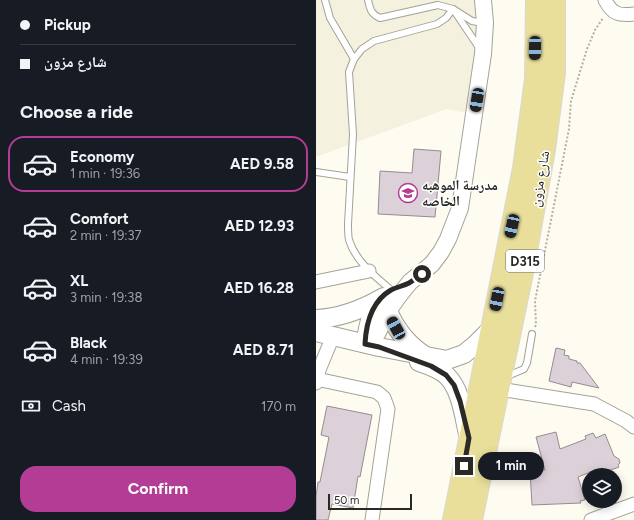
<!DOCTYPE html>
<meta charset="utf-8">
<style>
body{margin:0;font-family:Figtree,"Noto Naskh Arabic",sans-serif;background:#242831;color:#f1f3f6;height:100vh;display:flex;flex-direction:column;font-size:15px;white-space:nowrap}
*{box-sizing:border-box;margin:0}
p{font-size:13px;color:#9ea1a6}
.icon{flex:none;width:22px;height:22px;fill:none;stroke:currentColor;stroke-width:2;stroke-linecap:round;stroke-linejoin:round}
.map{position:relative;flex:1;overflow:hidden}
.drawer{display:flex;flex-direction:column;background:#171b24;width:316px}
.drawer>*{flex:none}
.top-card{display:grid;align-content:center;height:88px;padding:0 20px;background:#171b24}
.controls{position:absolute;left:266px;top:468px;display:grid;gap:8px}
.controls a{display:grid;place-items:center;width:40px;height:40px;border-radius:50%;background:#171b24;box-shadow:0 2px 10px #0003;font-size:20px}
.scale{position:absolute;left:12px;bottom:10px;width:84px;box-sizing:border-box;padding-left:4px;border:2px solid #2a2925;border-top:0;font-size:11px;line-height:14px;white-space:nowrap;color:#2a2925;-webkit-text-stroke:3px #fff;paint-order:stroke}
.end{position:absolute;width:18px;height:18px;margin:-9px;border:5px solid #2a2925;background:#fff;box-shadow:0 0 0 2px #fff}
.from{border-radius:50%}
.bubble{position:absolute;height:28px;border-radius:14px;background:#171b24;box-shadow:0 2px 10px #0003;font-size:13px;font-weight:700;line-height:28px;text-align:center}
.car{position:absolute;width:12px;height:24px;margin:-12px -6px;border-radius:5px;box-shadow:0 0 3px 1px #0007;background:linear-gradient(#222 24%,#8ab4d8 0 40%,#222 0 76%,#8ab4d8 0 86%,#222 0)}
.top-card b{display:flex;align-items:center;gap:14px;height:38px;font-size:15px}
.top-card b+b{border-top:1px solid #363941}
.top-card i{width:10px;height:10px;background:#f1f3f6}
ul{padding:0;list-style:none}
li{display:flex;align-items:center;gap:12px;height:56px;margin:0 8px 6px;padding:0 12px;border:2px solid transparent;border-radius:16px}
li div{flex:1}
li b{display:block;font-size:15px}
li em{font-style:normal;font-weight:700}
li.selected{border-color:#b33d94}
li>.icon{width:36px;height:36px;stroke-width:1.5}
h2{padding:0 20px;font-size:18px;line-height:48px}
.pay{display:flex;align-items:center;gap:10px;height:44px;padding:0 20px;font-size:15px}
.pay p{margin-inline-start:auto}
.button{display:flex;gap:8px;margin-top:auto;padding:8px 20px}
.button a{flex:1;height:46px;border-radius:16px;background:#b33d94;color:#fff;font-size:16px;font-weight:700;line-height:46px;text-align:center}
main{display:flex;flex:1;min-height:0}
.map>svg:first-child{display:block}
.built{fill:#f4f2df}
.building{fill:#dcd1d8;stroke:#958b91}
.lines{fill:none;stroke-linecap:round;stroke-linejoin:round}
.service-casing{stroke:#a3a297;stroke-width:8}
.minor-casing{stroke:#a3a297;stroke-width:15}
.tertiary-casing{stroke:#a3a297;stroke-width:18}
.secondary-casing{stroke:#a3a297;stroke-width:20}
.primary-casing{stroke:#d9d8d8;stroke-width:22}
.path{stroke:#b1afa7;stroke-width:2;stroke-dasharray:2 2;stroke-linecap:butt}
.service{stroke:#fff;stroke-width:6}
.minor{stroke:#fff;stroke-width:13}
.tertiary{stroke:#fff;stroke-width:16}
.secondary{stroke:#fff;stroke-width:18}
.primary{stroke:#e9df9b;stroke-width:20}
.route{stroke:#2a2925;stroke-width:5}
.labels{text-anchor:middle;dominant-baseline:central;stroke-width:3;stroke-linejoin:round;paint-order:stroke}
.shield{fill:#fff;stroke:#6a6966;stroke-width:1}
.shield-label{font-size:13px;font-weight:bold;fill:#2a2925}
.street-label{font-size:14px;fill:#2a2925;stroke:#fff}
.poi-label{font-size:14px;font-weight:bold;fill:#2a2925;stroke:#fff;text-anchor:start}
</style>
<main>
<section class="drawer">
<div class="top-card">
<b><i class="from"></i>Pickup</b>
<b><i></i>شارع مزون</b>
</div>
<h2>Choose a ride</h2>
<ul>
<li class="selected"><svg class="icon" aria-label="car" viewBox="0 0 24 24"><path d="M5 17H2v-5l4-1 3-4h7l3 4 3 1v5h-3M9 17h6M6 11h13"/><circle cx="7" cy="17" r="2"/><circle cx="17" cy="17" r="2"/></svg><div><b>Economy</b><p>1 min · 19:36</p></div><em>AED 9.58</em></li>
<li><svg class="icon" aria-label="car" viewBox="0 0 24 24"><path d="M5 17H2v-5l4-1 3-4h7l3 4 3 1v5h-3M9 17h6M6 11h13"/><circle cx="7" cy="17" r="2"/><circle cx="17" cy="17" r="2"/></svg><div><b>Comfort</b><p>2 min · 19:37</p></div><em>AED 12.93</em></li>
<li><svg class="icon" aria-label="car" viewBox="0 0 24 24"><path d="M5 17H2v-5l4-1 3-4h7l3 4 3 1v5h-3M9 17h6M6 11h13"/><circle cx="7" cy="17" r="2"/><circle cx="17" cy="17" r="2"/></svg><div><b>XL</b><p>3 min · 19:38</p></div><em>AED 16.28</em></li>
<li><svg class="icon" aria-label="car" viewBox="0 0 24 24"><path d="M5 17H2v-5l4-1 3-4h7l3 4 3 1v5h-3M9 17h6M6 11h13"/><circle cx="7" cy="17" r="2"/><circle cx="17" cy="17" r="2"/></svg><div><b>Black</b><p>4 min · 19:39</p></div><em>AED 8.71</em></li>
</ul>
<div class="pay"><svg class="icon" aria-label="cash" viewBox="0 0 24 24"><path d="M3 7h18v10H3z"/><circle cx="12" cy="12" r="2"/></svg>Cash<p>170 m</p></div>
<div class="button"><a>Confirm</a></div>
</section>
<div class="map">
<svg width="318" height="520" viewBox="0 0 318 520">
<rect width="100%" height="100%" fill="#fefcf1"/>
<!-- built -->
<polygon class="built" points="0,0 162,0 164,12 150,113 131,109 0,157"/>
<!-- building -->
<g class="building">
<polygon points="98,149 125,151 119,217 62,214 64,171 96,173"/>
<polygon points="240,348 249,350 248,355 253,356 253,359 261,361 261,363 264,363 283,388 256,382 255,387 233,381"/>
<polygon points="11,406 56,415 44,477 42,476 37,508 16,504 12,520 0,520 0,496 2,482 4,482 13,437 5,435"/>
<polygon points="240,432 244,449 270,439 269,436 277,433 280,438 289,434 298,456 303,459 304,463 302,465 303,467 292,471 291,475 285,475 282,469 262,477 269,500 264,501 265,503 216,505 214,471 229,470 220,437"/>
</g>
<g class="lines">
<defs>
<g id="service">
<polyline points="9,0 14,18 38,59"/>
<path d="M52 0C54 9 55 14 64 18L122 5 137 9 156 21 167 23"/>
<polyline points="139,12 164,49"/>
<polyline points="0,172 34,177"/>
<path d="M75 290C59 276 40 262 33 240 32 235 32 229 32 224L37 134 33 72 38 59 46 49 58 41 121 24 130 18 137 9"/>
<polyline points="189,377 208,369 211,363 216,334"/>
</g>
<g id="minor">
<path d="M289 0C296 14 303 16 318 14"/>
<polyline points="0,282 53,271"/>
<polyline points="1,379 61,392 68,398 72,409 56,520"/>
<polyline points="0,383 3,370 17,336"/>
<polyline points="183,389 278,404 310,421 318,427"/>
<polyline points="275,520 318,504"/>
</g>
<g id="tertiary">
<polyline points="49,344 61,334 72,311 82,297 94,282 116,264 125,252 132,239 144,208 167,54 169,23 167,0"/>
<path d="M49 344C50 326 55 308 68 296"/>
</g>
<g id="secondary">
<path d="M72 311C80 330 91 344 108 355"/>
<path d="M0 319C24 318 45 310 66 298"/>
<polyline points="0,332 63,347 131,360 148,354 159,345 175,329"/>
<path d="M103 362C112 365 124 369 131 376 146 391 148 419 153 438"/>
</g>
<g id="primary">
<polyline points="137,520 207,168 219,79 220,0"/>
<polyline points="156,520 207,273 229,150 239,73 239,0"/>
</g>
</defs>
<!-- service casing -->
<use href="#service" class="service-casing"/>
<!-- minor casing -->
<use href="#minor" class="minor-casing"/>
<!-- tertiary casing -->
<use href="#tertiary" class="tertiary-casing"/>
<!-- secondary casing -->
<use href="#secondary" class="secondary-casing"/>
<!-- primary casing -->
<use href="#primary" class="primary-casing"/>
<!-- path -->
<polyline class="path" points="219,327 220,325 219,301 253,129 255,101 271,49 279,30 287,18"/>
<!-- service -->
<use href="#service" class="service"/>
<!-- minor -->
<use href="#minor" class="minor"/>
<!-- tertiary -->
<use href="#tertiary" class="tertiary"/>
<!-- secondary -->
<use href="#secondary" class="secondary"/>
<!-- primary -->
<use href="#primary" class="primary"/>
</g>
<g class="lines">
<!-- route -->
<path class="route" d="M106 274C101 277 97 281 93 283 87 286 81 287 75 290 56 301 50 324 49 344L63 347 115 366 130 375 138 385 144 401 153 438 148 466"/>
</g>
<!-- icons -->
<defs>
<symbol id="school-ring" viewBox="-11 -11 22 22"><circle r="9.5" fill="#fff" stroke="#b33d94" stroke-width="1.5"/><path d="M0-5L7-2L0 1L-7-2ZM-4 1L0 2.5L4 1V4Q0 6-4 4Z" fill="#b33d94"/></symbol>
</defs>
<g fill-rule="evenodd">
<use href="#school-ring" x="81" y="182" width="22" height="22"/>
</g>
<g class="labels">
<!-- shield labels -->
<rect class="shield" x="190" y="250" width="38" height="22" rx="3"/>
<g class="shield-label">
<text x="209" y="261">D315</text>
</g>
<!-- street labels -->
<g class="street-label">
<text transform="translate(224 179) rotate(-80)">شارع مزون</text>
</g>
<!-- poi labels -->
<g class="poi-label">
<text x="106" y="185">مدرسة الموهبه<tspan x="106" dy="16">الخاصه</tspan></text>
</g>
</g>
</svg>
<div class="controls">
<a><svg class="icon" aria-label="layers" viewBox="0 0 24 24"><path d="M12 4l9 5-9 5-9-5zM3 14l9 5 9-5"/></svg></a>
</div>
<div class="scale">50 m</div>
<i class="end from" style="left:106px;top:274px"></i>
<i class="end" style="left:148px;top:466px"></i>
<div class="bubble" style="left:162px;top:452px;width:66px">1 min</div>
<i class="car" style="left:219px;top:48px;rotate:181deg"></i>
<i class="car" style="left:161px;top:100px;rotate:189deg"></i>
<i class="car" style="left:196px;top:226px;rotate:192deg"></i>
<i class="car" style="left:181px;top:299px;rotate:191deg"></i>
<i class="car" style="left:80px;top:328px;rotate:331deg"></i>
</div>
</main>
